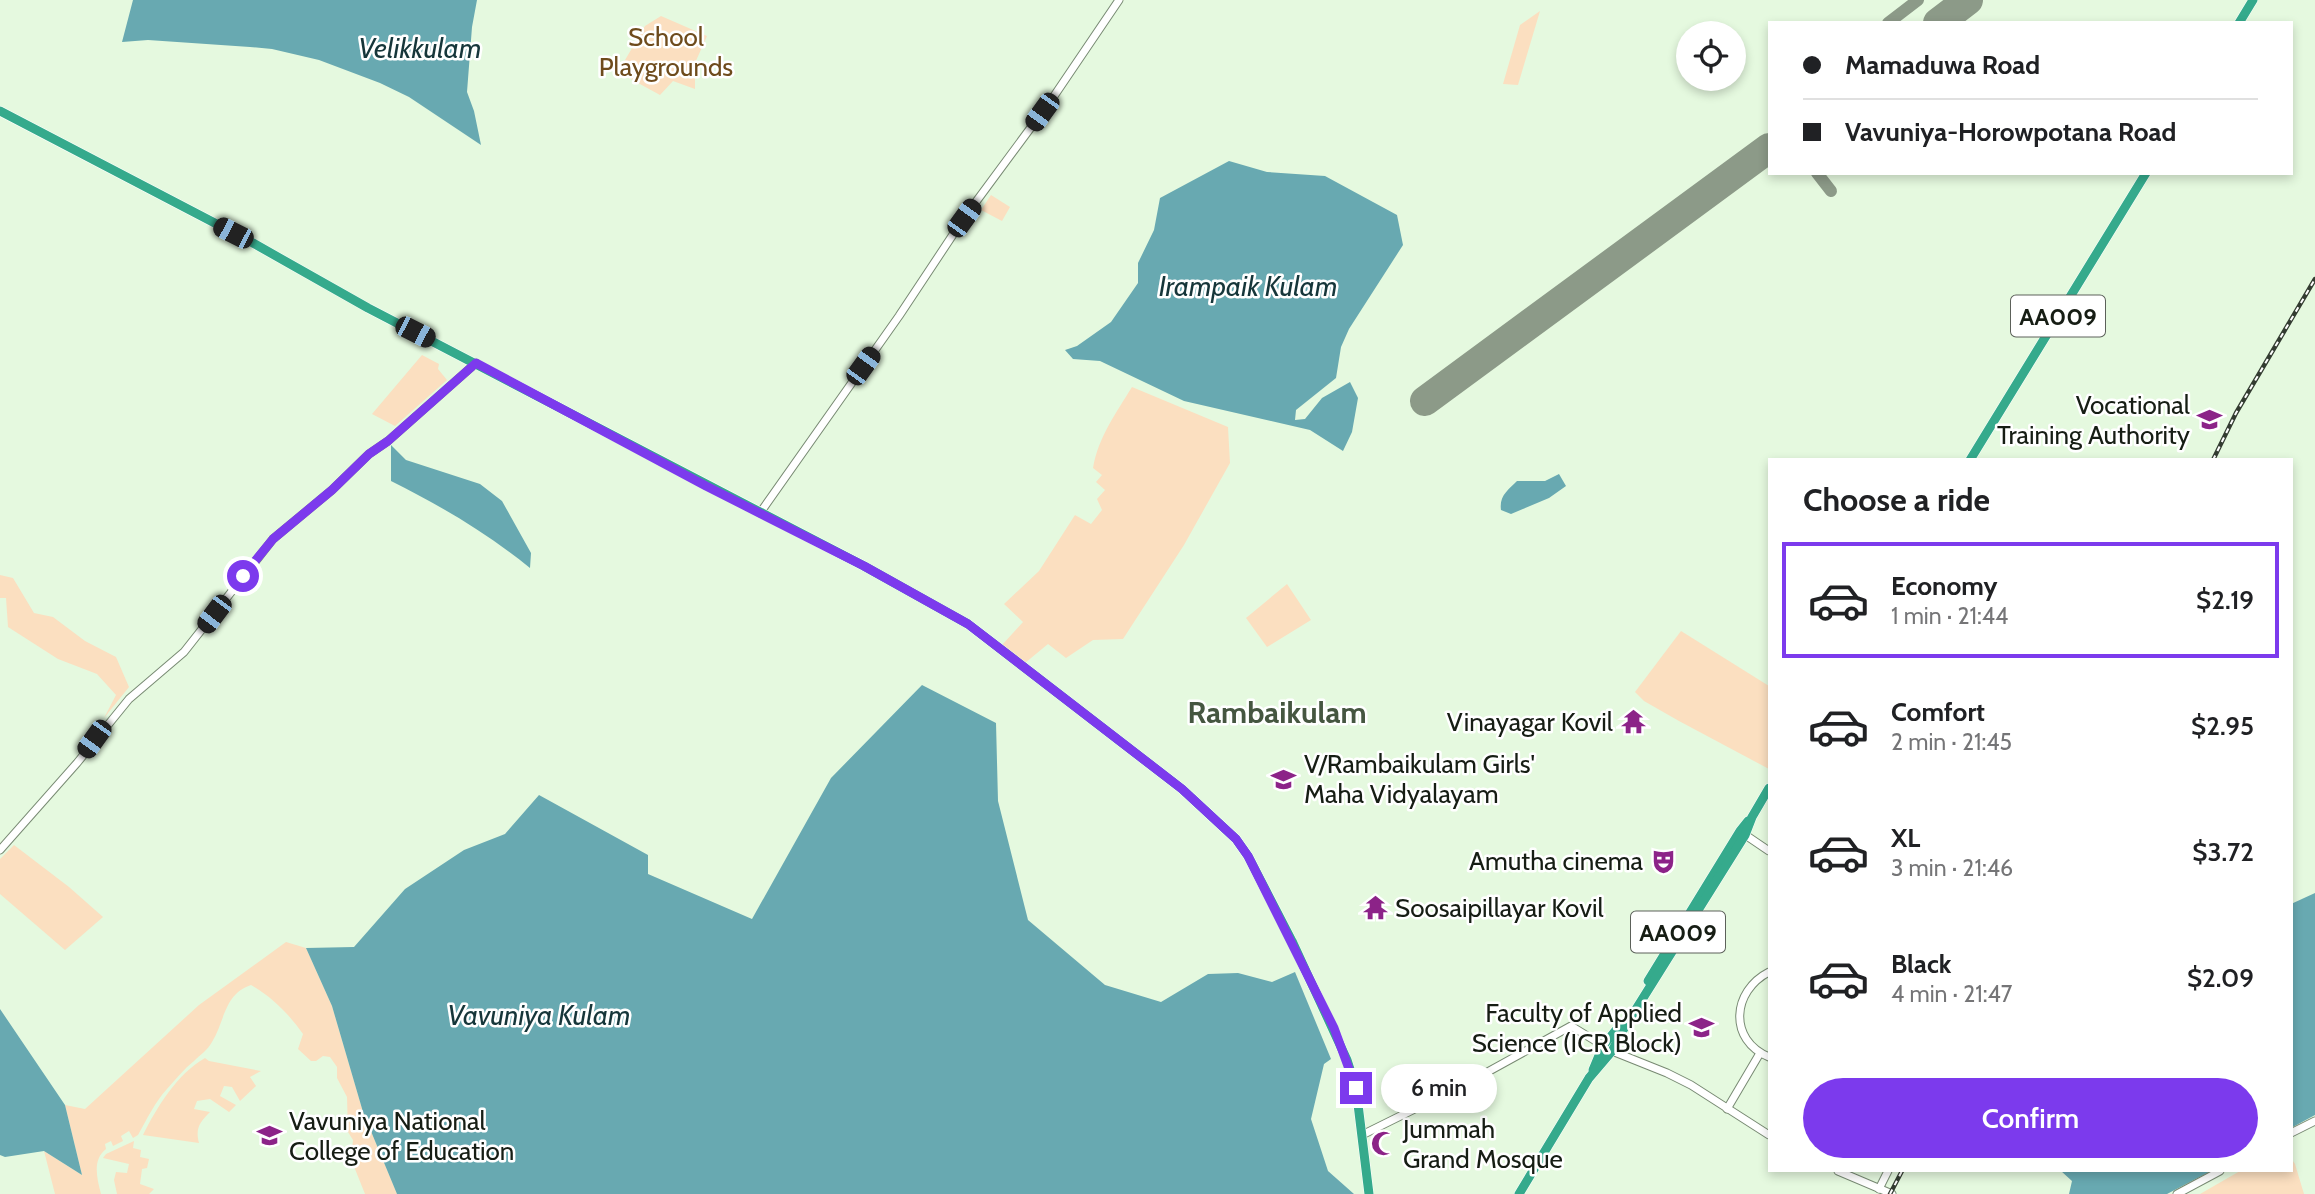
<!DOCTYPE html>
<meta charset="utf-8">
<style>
body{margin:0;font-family:Cabin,sans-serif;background:#f2f2f2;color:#202124;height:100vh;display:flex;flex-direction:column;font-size:26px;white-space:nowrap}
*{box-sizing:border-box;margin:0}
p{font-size:23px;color:#757577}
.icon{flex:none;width:38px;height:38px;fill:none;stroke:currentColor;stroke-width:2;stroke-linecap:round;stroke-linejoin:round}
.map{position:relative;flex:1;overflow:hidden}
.panel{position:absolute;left:1768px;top:458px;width:525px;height:714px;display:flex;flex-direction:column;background:#fff;border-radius:0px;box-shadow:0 4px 10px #0003}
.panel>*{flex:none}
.top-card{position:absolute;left:1768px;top:21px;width:525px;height:154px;border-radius:0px;box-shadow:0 4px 10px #0003;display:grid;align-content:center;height:154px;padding:0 35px;background:#fff}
.fabs{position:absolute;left:1676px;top:21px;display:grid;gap:14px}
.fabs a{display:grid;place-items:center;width:70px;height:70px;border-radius:50%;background:#fff;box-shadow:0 4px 10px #0003;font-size:35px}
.end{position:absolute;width:32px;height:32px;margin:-16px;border:9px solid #7c3aed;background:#fff;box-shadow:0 0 0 4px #fff}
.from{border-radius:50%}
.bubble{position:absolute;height:49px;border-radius:24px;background:#fff;box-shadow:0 4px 10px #0003;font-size:23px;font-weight:600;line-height:49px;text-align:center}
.car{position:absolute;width:21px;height:42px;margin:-21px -10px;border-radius:9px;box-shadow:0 0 5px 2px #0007;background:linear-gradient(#222 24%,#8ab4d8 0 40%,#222 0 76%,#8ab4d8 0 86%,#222 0)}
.top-card b{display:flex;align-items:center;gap:24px;height:66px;font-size:26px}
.top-card b+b{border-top:2px solid #e0e0e0}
.top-card i{width:18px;height:18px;background:#202124}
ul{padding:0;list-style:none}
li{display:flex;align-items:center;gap:21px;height:116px;margin:0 14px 10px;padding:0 21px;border:4px solid transparent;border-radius:0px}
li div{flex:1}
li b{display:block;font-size:26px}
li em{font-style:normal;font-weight:600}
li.on{border-color:#7c3aed}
li>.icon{width:63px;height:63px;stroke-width:1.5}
h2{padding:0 35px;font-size:32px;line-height:84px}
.primary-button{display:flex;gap:14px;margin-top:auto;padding:14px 35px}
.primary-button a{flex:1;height:80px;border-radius:42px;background:#7c3aed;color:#fff;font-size:28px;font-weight:600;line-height:80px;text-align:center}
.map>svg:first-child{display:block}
.green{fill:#fbdfc0}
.water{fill:#68a9b1}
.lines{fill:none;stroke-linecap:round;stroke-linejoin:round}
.taxiway{stroke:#8c9a88;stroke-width:12}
.runway{stroke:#8c9a88;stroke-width:30}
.secondary-casing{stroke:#788a73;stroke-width:9}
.highway-casing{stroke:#fff;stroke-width:10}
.secondary{stroke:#fff;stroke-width:7}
.highway{stroke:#35aa8c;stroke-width:9}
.rail-casing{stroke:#333c31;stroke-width:4.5}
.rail{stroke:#fff;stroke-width:2;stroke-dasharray:5;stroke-linecap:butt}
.route{stroke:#7c3aed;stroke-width:9}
.labels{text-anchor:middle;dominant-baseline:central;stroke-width:5;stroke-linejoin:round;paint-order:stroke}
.shield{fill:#fff;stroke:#5c615a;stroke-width:2}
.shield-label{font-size:24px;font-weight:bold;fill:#161d14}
.park-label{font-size:26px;fill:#6e4b1c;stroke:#fff}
.poi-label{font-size:26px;fill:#161d14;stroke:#fff;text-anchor:end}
.water-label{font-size:28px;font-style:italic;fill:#16363a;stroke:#fff}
.quarter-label{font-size:30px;font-weight:bold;fill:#455640;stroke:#fff}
</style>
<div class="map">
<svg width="2315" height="1194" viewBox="0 0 2315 1194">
<rect width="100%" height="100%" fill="#e5f9df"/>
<!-- green -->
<g class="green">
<polygon points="1540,11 1518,85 1503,84 1520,25"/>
<polygon points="661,16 707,36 695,63 695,89 673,81 660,95 618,72 645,26"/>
<polygon points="991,195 1010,207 1002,221 981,210"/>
<polygon points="422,355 439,364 438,369 447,380 395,426 372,414"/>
<path d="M1132 387 1228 427 1230 463 1184 545 1123 639 1093 640 1066 658 1048 644 1025 663 1002 645 1023 622 1004 604 1039 571 1075 515 1091 524 1102 510 1097 499 1105 490 1096 482 1102 475 1093 468C1098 438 1116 413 1132 387Z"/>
<polygon points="0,575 13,578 34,613 53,617 85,641 116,657 129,687 104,718 116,695 97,674 58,659 8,627 6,598 0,598"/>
<polygon points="1287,584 1311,620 1267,647 1246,618"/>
<polygon points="1681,631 1769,686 1769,769 1679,721 1644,701 1635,692"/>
<polygon points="14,845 69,887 103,917 65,950 0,894 0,859"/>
<path d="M286 942 306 948 332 1006 363 1112 397 1194H365L351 1159 353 1140 348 1132 347 1097 337 1078V1067L330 1057 323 1056 316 1061H311L298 1049 303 1034C289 1014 272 997 251 985 224 994 225 1021 212 1042 207 1051 201 1054 194 1061 184 1069 176 1079 167 1089 155 1102 147 1119 138 1135L133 1138 129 1131 121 1136 123 1141 113 1146 111 1141 105 1144 106 1149C92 1160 97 1178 101 1194H55L44 1151 82 1175 65 1105 85 1109 199 1005Z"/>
<path d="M205 1058 209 1061 261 1071 250 1077 256 1086 240 1101 232 1087 224 1086 220 1096 236 1105 229 1112 210 1099 197 1101 194 1109 210 1112C200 1122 195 1128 199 1143L143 1135C157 1107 177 1074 205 1058Z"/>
<polygon points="134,1141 133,1148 141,1150 140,1157 149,1159 147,1168 142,1169 140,1184 154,1189 149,1194 117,1194 114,1180 116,1172 127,1173 129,1164 103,1158 106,1154"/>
<polygon points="2291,1158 2295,1164 2304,1194 2200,1194 2240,1171 2291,1171"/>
</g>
<!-- water -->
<g class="water">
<polygon points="133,0 477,0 472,27 467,92 474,111 481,145 409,97 380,83 319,60 272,49 250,47 148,40 122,42"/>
<polygon points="1229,161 1267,172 1325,176 1397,215 1403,245 1349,329 1341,347 1336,378 1296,410 1295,420 1305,419 1322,398 1350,382 1358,398 1352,432 1343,451 1310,430 1184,401 1100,361 1073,359 1065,350 1077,346 1111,322 1138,283 1138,263 1154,230 1160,198"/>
<path d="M391 445 406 460 480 484 502 501 531 553 530 568C487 533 441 506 391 481Z"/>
<path d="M1559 474 1566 486 1549 498 1511 514 1501 510C1499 496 1508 490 1517 481H1545Z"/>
<polygon points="922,685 996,723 998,801 1028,920 1105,985 1161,1002 1208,974 1238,973 1272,982 1295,972 1331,1059 1324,1064 1311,1119 1328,1171 1354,1194 397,1194 363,1112 332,1006 306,948 354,947 405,889 464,850 505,834 539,795 648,855 648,874 752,919 831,778"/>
<polygon points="2315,893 2315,1115 2291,1128 2291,904"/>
<polygon points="0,1009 65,1105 82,1175 44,1151 5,1157 0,1155"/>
<polygon points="2061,1171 2211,1171 2167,1194 2069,1194 2072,1181"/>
</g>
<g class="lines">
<!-- taxiway -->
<g class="taxiway">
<polyline points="1948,15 1954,23"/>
<polyline points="1888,23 1918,0"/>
<polyline points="1817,173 1831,191"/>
</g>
<!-- runway -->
<g class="runway">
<polyline points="1938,23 1968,0"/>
<polyline points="1425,401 1769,148"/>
</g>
<defs>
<g id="secondary">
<polyline points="760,513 899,316 964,218 1052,99 1119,0"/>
<polyline points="1741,832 1769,851"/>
<polyline points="0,850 77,763 129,699 184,652 273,539 332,490 369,454 388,441 476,363"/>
<path d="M1769 972C1732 991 1728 1040 1769 1057"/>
<polyline points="1727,1109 1760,1053"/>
<polyline points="2291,1133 2315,1121"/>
<polyline points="1362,1135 1473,1080 1571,1026 1612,1051 1667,1073 1691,1085 1769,1135"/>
<polyline points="1838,1171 1892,1194"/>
<polyline points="1879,1189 1888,1171"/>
<polyline points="2177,1194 2220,1171"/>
</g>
<g id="highway">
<polyline points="2239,23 2253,0"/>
<polyline points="0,111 253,243 368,308 864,566 968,624 1182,789 1236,839 1248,856 1292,941 1347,1060 1356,1088 1369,1194"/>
<polyline points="1970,460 2146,173"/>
<polyline points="1648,981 1740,831 1748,821"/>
<polyline points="1593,1070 1603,1046 1620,1025"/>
<polyline points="1519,1194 1589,1078 1612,1051 1623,1030 1745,835 1752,817 1769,788"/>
</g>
</defs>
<!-- secondary casing -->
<use href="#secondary" class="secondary-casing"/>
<!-- highway casing -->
<use href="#highway" class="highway-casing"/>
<!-- secondary -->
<use href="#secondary" class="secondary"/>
<!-- highway -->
<use href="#highway" class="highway"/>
<defs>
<g id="rail">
<polyline points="2213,460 2236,413 2315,279"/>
<polyline points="1890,1194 1902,1171"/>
</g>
</defs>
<!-- rail casing -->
<use href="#rail" class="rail-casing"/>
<!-- rail -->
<use href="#rail" class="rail"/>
</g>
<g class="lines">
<!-- route -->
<polyline class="route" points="243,576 273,539 332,490 369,454 388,441 476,363 706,486 864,566 968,624 1182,789 1236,839 1248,856 1334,1028 1356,1088"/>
</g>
<!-- icons -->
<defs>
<symbol id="university-bare" viewBox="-9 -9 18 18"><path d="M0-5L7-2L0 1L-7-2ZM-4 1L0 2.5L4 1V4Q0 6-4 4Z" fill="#8c2388" stroke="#fff" stroke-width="2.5" paint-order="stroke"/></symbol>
<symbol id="temple-bare" viewBox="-9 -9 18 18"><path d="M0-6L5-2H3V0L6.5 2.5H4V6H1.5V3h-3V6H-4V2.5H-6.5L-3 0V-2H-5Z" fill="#8c2388" stroke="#fff" stroke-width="2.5" paint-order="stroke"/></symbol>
<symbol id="school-bare" viewBox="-9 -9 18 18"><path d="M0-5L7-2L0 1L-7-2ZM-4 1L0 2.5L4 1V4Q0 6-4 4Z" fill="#8c2388" stroke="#fff" stroke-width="2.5" paint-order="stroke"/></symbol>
<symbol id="theatre-bare" viewBox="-9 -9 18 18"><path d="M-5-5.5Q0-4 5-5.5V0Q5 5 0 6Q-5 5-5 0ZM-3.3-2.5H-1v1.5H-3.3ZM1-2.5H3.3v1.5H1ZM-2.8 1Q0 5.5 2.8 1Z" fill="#8c2388" stroke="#fff" stroke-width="2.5" paint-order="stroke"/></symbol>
<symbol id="mosque-bare" viewBox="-9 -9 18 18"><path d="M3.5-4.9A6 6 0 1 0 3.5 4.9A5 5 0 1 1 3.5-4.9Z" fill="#8c2388" stroke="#fff" stroke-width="2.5" paint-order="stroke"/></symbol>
</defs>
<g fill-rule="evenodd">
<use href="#university-bare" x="2192" y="402" width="35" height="35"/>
<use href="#temple-bare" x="1616" y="704" width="35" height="35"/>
<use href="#school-bare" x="1266" y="762" width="35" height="35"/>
<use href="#theatre-bare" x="1646" y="844" width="35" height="35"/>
<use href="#temple-bare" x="1358" y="890" width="35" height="35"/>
<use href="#university-bare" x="1684" y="1010" width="35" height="35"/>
<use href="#university-bare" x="252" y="1118" width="35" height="35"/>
<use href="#mosque-bare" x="1366" y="1126" width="35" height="35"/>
</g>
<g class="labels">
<!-- shield labels -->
<g class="shield">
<rect x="2011" y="295.5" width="94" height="41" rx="5"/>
<rect x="1631" y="911.5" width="94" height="41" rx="5"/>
</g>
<g class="shield-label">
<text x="2058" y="316">AA009</text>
<text x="1678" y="932">AA009</text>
</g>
<!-- park labels -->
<g class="park-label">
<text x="666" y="37">School<tspan x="666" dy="30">Playgrounds</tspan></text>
</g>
<!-- poi labels -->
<g class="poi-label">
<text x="2190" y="405">Vocational<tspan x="2190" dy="30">Training Authority</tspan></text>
<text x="1613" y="722">Vinayagar Kovil</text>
<text x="1304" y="764" text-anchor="start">V/Rambaikulam Girls'<tspan x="1304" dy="30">Maha Vidyalayam</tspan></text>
<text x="1643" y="861">Amutha cinema</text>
<text x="1395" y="908" text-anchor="start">Soosaipillayar Kovil</text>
<text x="1682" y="1013">Faculty of Applied<tspan x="1682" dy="30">Science (ICR Block)</tspan></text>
<text x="289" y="1121" text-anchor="start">Vavuniya National<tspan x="289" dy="30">College of Education</tspan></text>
<text x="1403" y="1129" text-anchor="start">Jummah<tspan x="1403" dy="30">Grand Mosque</tspan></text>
</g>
<!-- water labels -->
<g class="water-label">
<text x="420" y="48">Velikkulam</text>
<text x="1248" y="286">Irampaik Kulam</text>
<text x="539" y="1015">Vavuniya Kulam</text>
</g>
<!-- quarter labels -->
<g class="quarter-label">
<text x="1277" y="712">Rambaikulam</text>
</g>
</g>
</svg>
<div class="fabs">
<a><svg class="icon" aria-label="locate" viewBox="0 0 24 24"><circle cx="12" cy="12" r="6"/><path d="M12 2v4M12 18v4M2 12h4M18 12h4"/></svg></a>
</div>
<i class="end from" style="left:243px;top:576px"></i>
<i class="end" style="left:1356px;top:1088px"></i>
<div class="bubble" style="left:1381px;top:1064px;width:116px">6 min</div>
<i class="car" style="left:1042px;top:112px;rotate:216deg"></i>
<i class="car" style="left:964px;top:218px;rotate:36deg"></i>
<i class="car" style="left:233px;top:233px;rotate:297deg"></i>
<i class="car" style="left:415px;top:332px;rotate:117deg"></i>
<i class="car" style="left:863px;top:366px;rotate:36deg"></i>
<i class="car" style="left:214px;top:614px;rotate:217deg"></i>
<i class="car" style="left:94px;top:739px;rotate:216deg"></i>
<div class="top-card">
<b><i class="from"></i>Mamaduwa Road</b>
<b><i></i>Vavuniya-Horowpotana Road</b>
</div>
<section class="panel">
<h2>Choose a ride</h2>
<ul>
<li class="on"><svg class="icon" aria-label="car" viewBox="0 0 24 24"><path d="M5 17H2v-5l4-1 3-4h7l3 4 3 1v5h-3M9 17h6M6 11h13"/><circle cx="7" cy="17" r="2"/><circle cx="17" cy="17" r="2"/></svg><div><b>Economy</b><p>1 min · 21:44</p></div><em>$2.19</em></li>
<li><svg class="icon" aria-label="car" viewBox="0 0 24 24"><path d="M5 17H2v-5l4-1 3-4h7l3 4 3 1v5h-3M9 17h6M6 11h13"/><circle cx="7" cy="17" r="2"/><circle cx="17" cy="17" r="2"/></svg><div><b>Comfort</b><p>2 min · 21:45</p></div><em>$2.95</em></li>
<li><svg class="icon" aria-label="car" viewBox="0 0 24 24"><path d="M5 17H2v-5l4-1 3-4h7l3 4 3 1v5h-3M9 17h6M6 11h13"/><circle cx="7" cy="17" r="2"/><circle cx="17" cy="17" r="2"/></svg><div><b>XL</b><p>3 min · 21:46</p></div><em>$3.72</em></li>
<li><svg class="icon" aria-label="car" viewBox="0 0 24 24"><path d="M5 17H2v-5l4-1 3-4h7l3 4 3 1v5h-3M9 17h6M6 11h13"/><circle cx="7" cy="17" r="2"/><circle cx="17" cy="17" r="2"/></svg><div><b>Black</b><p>4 min · 21:47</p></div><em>$2.09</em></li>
</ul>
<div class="primary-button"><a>Confirm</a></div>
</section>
</div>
